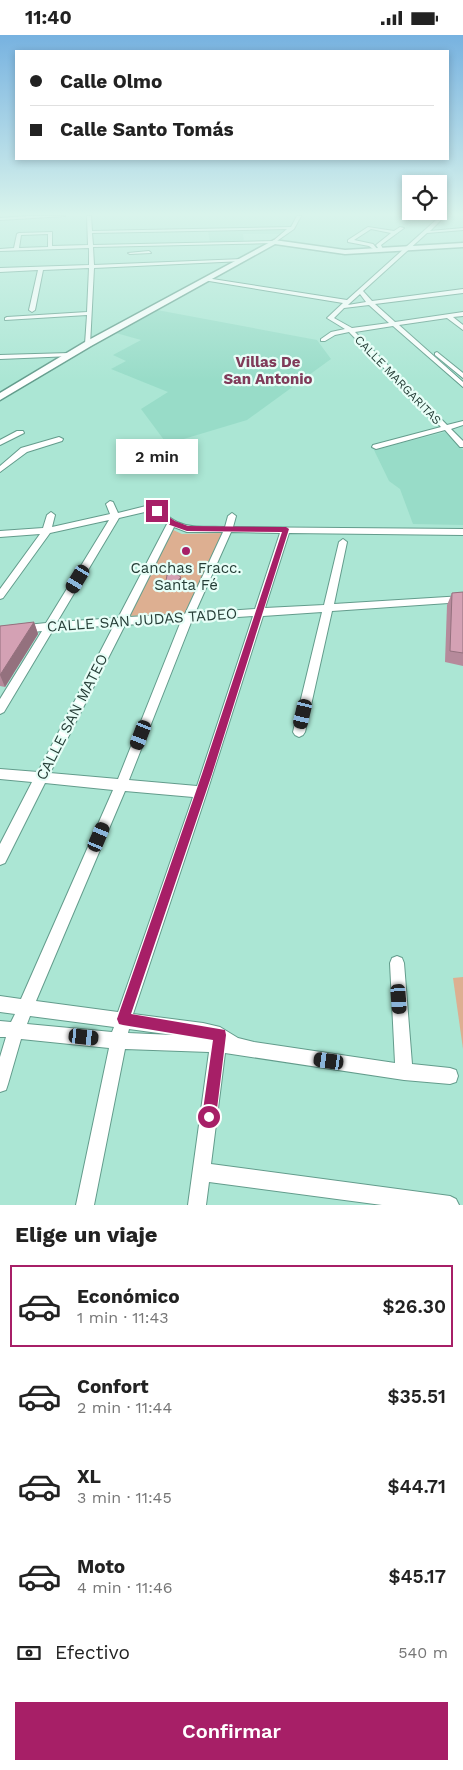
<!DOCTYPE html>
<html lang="es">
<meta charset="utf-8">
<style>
body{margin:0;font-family:"Work Sans",sans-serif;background:#f6f6f6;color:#222;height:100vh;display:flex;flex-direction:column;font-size:19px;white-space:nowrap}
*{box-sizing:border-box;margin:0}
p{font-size:16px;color:#767676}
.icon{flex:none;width:28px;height:28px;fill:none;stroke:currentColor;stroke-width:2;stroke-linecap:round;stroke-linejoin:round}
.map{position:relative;height:1170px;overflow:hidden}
.drawer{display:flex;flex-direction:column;background:#fff;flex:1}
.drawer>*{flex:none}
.hud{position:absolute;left:15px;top:15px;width:434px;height:110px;border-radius:0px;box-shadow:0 2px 8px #0003;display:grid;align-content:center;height:110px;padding:0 15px;background:#fff}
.buttons{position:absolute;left:402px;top:140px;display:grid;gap:10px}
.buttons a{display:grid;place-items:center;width:45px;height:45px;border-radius:0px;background:#fff;box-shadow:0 2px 8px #0003;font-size:25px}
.end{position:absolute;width:22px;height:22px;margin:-11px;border:6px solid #a71f67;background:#fff;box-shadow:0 0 0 2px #fff}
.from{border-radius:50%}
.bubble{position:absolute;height:35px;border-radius:0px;background:#fff;box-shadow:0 2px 8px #0003;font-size:16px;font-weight:600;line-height:35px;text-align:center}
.car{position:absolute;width:15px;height:30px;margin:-15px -8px;border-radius:6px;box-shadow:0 0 4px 1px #0007;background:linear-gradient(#222 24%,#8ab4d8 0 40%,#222 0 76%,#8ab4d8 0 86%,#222 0)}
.hud b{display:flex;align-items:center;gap:18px;height:48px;font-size:19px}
.hud b+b{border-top:1px solid #e0e0e0}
.hud i{width:12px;height:12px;background:#222}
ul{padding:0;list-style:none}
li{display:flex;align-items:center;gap:15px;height:82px;margin:0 10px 8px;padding:0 5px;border:2px solid transparent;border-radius:0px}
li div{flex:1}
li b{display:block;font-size:19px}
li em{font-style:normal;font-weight:600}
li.active{border-color:#a71f67}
li>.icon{width:45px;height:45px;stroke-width:1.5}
h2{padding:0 15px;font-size:22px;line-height:60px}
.pay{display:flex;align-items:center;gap:12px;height:55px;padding:0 15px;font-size:19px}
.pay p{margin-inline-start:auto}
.cta{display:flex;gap:10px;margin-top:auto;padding:10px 15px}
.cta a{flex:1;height:58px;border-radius:0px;background:#a71f67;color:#fff;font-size:20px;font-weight:600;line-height:58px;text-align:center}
.status{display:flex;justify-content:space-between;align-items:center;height:35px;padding:0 25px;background:#fff;direction:ltr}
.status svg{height:14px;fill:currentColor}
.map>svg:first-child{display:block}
.built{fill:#98dcc8}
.green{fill:#ddaf91}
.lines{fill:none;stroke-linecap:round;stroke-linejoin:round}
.street-casing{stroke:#639c8c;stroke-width:2}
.secondary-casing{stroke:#639c8c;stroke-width:3}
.street{fill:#fff;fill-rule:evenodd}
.secondary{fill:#fff;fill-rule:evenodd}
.wall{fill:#b68a9b}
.shaded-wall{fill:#94717e}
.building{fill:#d4a1b4;stroke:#94717e}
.route{fill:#a71f67}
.poi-dot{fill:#a71f67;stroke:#e7fef7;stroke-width:2}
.labels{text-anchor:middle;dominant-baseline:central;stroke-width:4.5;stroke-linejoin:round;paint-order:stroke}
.far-street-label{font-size:12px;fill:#253d36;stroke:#e7fef7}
.far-quarter-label{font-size:15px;font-weight:bold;fill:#803c5a;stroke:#e7fef7}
.poi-label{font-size:15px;fill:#253d36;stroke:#e7fef7}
.street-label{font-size:15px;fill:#253d36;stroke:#e7fef7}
</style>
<div class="status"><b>11:40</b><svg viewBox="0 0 49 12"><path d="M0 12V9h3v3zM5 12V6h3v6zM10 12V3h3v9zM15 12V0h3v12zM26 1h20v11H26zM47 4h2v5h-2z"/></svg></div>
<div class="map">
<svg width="463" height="1170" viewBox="0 0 463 1170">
<rect width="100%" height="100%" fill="#abe6d4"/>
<!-- built -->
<g class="built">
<polygon points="288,193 283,199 243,199 244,207 210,208 208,195"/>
<polygon points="157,275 317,305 331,324 247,385 167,409 141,374 168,357 111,334 126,326 113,320 141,305 116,298"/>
<polygon points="445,397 463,415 463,490 413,489 400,454 389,446 374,415"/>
</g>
<!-- green -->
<g class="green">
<polygon points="171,494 182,499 223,498 186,579 128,581"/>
<polygon points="463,942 463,1014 453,943"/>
</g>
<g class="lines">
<defs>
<g id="street">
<polygon points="28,181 65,181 0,185 0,183"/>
<path d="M87 181H91L92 196 291 192 297 181H301L294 194 274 208 93 212 94 230 243 224 245 225 243 226 94 233 90 310 85 309 87 280 5 285V283L7 282 87 277 89 233 43 235 35 275 32 277 29 275 38 235 0 237V233L89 230V213L0 216V214L14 213 17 199 19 198 52 197V211L88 210ZM287 194 273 206 93 210 92 198ZM48 199V212L19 213 21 200Z"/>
<path d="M415 181H445L430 196 463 193V195L427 198 363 256 372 266 463 254V258L375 269 395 287 463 277V281L453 282 463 290V295L447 283 399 290 463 347V352L393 291 355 297 447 390 463 386V390L451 394 463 406V412H460L445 395 376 414 372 412 373 410 441 392 349 297 335 300 325 306H321V304L331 297 345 294 327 283 343 268 203 245 206 243 347 265 436 185ZM360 259 366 267 348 270 350 268ZM369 270 389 288 352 293 334 283 344 273Z"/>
<polygon points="368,192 394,196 400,192 404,193 381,210 384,216 380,216 376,210 391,198 371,194 354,205 373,209 378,215 376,216 369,211 348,207 348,205"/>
<polygon points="149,216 151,218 130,219 128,218"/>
<polygon points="437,317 463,338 463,343 435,320 435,318"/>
<polygon points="70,318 72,319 72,321 0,324 0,320"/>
<polygon points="17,396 23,396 24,398 0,410 0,405"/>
<polygon points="59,402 63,404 62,406 27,417 0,437 0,431 21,413"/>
<path d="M110 466 113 467 118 478 150 470C161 474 167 482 177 487 192 494 209 491 225 492L228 481 232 478 236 481 233 492 463 494V500L289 498 265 573 324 570 339 507 343 504 347 507 334 569 463 561V567L332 576 305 697 303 700 299 702 295 700 293 697 322 577 263 581 207 757 133 979 203 988 220 992 238 1003 254 1007 395 1028 390 928 392 923 397 921 402 923 404 928 412 1029 450 1033 456 1035 458 1041 456 1047 450 1049 404 1045 225 1018 211 1129 450 1161 456 1164 459 1170H382L209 1147 206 1170H188L209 1017 125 1014 94 1170H76L109 1013 21 1004 8 1049 6 1055 0 1057V1022L6 1002H0V986L11 987 15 979 0 977V961L21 964 113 755 45 748 5 828 0 830V809L32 747 0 744V734L38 737 114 590 53 595 4 677 0 679V664L42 596 0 601V593L46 588 109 485 50 498 3 563 0 564V554L40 499 0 502V496L43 493 47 480 51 477 55 480 52 492 110 479 106 469ZM149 476 167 489 118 583 57 587 119 483ZM174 492 187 497H223L185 579 129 582ZM231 497 280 498 255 574 195 578ZM253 581 197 751 129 745 192 585ZM181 586 118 744 50 738 125 590ZM125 756 193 762 118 977 36 966ZM30 981 114 992 112 997 27 989ZM129 994 173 1000 128 998Z"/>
</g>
<polygon id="secondary" points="274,205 345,215 463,208 463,212 345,219 275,209 91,311 0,365 0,358 85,307"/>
</defs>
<!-- street casing -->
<use href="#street" class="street-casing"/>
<!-- secondary casing -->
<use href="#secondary" class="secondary-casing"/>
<!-- street -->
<use href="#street" class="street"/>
<!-- secondary -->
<use href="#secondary" class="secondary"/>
</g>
<!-- wall -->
<g class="wall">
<polygon points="166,546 181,548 176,554 167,552"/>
<polygon points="463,557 463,631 445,627 447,570 452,558"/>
<polygon points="34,587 38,599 5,652 0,651 0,591"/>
</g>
<!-- shaded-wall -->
<g class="shaded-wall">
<polygon points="181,542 181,548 176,554 176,548"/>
<polygon points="34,587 38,599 5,652 0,640"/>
</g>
<!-- building -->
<g class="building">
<polygon points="175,538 181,542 176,548 166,546 167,540"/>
<polygon points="463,557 463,618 450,616 452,558"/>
<polygon points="34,587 0,640 0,591"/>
</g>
<!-- sky -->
<linearGradient id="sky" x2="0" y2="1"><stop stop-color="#77b2e0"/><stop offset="0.52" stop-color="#d9f4ec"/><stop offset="1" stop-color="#d9f4ec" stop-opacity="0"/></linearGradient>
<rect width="463" height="345" fill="url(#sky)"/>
<!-- route -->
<polygon class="route" points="157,474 175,486 188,491 286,492 289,494 212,739 131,979 225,995 226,1000 216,1082 214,1087 209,1089 204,1087 202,1082 213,1005 123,990 119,989 117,984 202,739 282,497 187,496 170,490 155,478 154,476"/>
<!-- markers -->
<circle class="poi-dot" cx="186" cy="516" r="5"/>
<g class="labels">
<!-- far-street labels -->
<g class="far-street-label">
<text transform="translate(398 345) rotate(46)">CALLE MARGARITAS</text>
</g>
<!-- far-quarter labels -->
<g class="far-quarter-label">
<text x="268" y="327">Villas De<tspan x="268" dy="17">San Antonio</tspan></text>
</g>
<!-- poi labels -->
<g class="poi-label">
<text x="186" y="533">Canchas Fracc.<tspan x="186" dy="17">Santa Fé</tspan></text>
</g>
<!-- street labels -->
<g class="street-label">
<text transform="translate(142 585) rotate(-4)">CALLE SAN JUDAS TADEO</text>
<text transform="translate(72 682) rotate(-63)">CALLE SAN MATEO</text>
</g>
</g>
</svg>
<div class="buttons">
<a><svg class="icon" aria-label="locate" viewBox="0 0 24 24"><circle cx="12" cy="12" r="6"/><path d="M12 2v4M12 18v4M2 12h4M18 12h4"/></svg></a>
</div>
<i class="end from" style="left:209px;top:1082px"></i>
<i class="end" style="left:157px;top:476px"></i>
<div class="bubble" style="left:116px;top:404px;width:82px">2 min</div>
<i class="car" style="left:78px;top:544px;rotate:211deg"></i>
<i class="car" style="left:303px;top:679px;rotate:193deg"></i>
<i class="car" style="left:141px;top:700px;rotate:201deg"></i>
<i class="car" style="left:99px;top:802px;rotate:23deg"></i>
<i class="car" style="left:399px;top:964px;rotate:176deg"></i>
<i class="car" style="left:84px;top:1002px;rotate:96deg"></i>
<i class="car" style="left:329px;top:1026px;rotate:278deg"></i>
<div class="hud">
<b><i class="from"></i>Calle Olmo</b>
<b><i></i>Calle Santo Tomás</b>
</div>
</div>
<section class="drawer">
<h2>Elige un viaje</h2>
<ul>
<li class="active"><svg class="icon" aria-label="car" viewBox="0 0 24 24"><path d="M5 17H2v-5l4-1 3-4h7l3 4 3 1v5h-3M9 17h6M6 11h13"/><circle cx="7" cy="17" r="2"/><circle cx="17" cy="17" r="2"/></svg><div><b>Económico</b><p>1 min · 11:43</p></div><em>$26.30</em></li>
<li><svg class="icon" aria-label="car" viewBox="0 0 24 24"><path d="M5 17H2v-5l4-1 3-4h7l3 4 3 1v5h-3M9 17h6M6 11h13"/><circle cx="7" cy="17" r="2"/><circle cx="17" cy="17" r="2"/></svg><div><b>Confort</b><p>2 min · 11:44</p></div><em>$35.51</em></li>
<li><svg class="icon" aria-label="car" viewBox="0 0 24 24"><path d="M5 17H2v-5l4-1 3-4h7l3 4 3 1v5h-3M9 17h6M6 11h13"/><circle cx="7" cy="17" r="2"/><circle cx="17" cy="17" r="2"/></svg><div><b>XL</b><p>3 min · 11:45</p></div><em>$44.71</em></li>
<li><svg class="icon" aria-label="car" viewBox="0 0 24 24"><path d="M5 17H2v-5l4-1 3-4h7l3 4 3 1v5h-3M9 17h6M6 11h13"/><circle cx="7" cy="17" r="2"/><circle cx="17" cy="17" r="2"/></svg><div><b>Moto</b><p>4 min · 11:46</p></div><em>$45.17</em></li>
</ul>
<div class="pay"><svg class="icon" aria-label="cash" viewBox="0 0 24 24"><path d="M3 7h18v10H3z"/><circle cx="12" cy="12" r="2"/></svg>Efectivo<p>540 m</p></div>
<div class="cta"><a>Confirmar</a></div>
</section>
